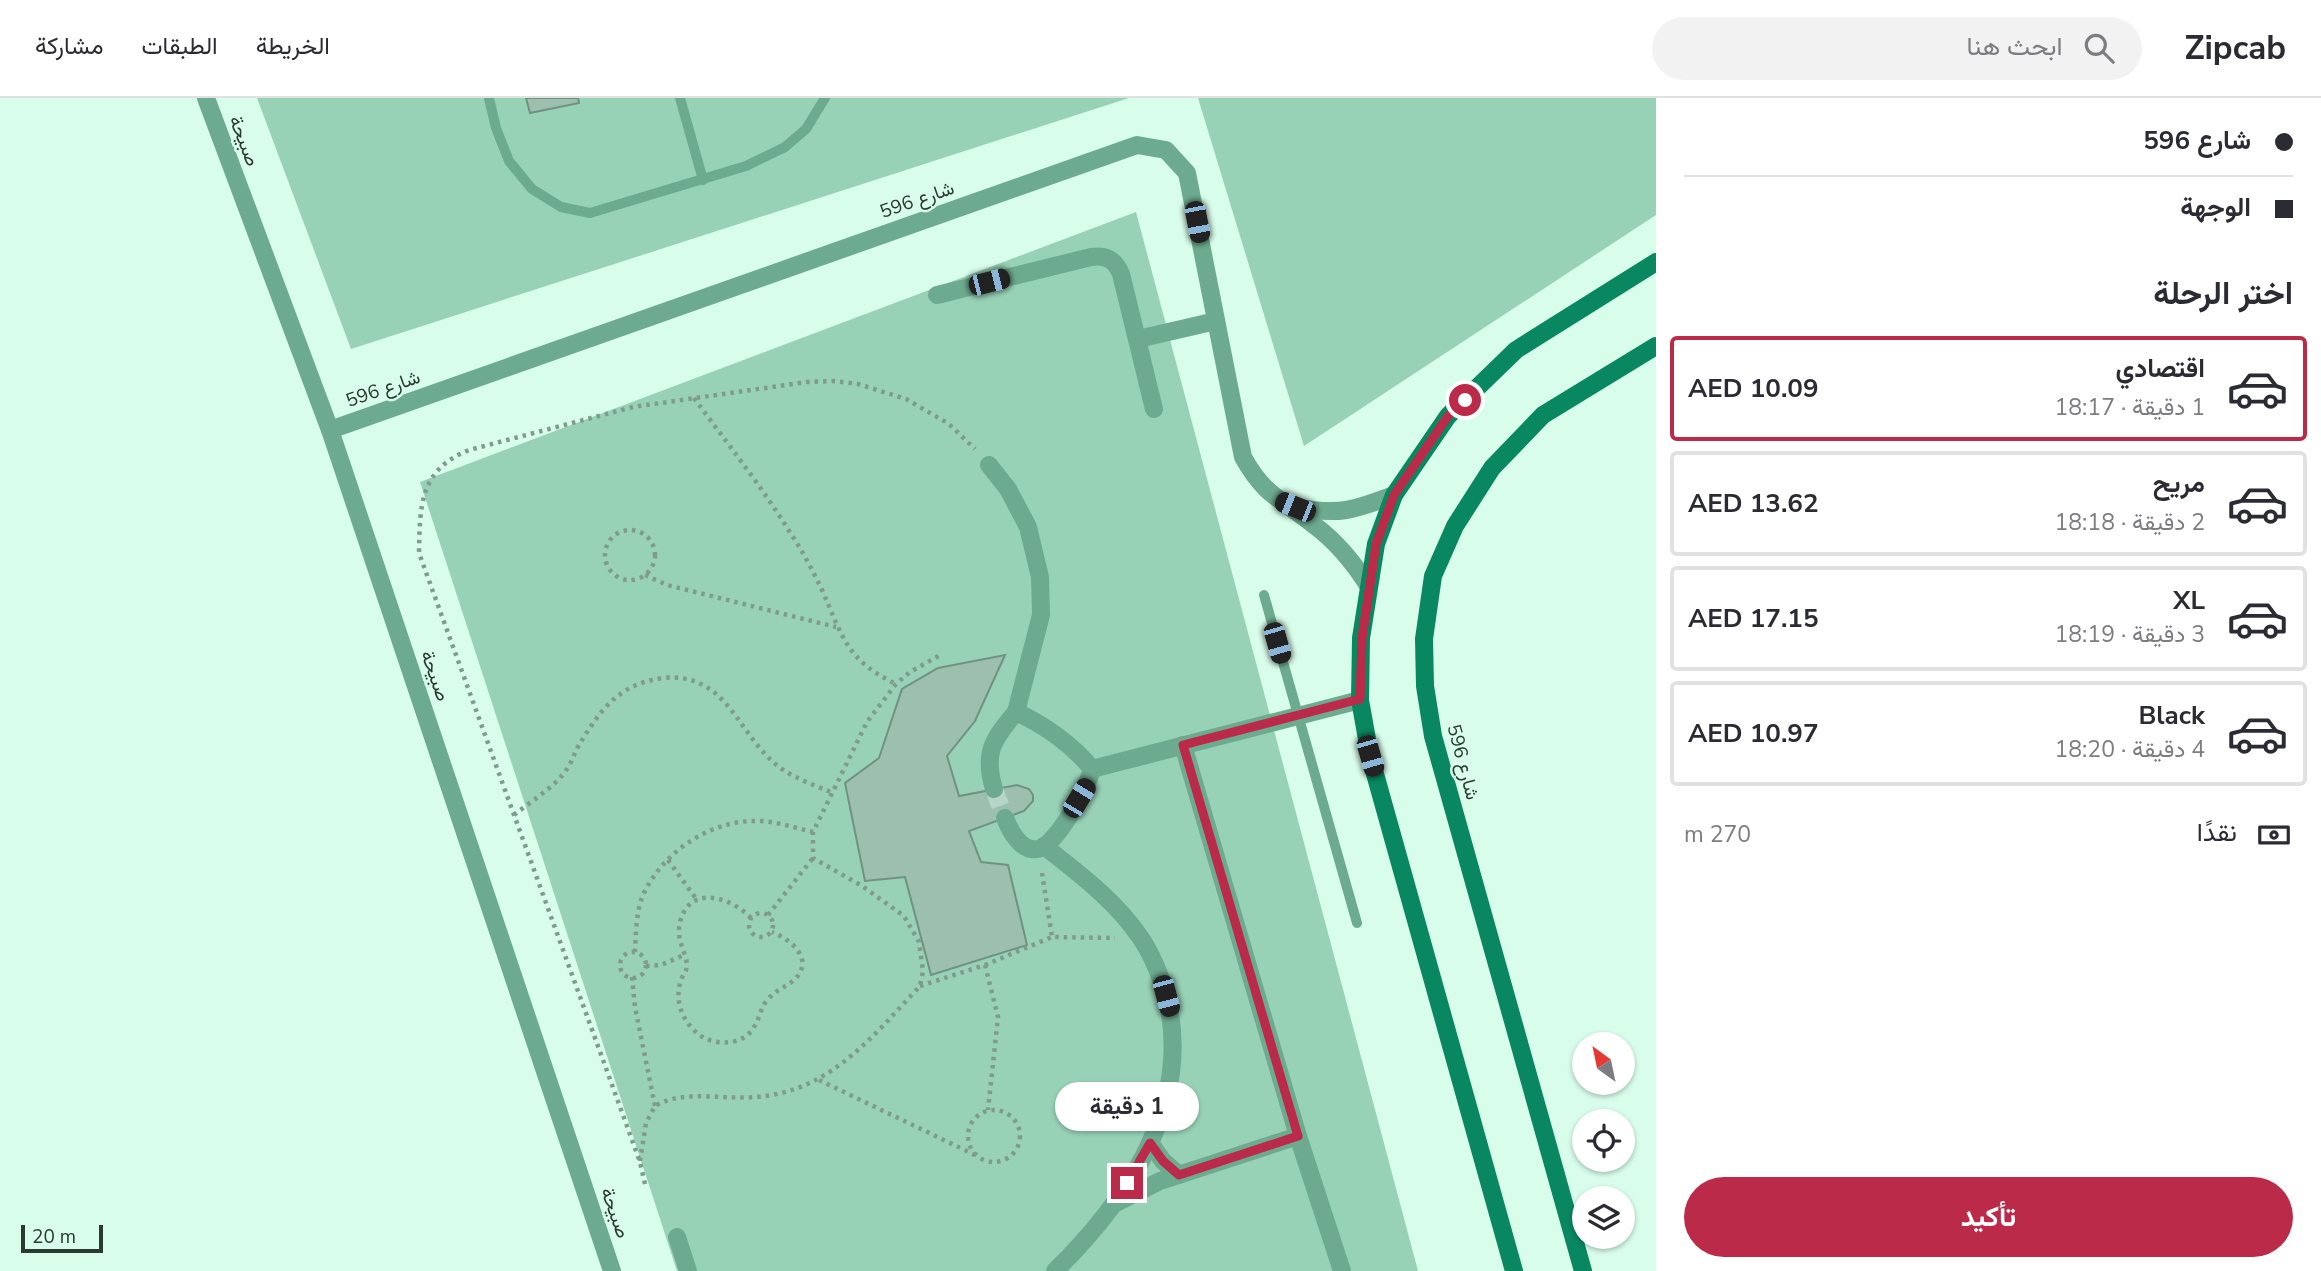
<!DOCTYPE html>
<html lang="ar">
<meta charset="utf-8">
<style>
body{margin:0;font-family:"Nunito Sans",Vazirmatn,sans-serif;background:#f2f2f3;color:#2b2b33;direction:rtl;height:100vh;display:flex;flex-direction:column;font-size:26px;white-space:nowrap}
*{box-sizing:border-box;margin:0}
p{font-size:23px;color:#7c7c81}
.icon{flex:none;width:38px;height:38px;fill:none;stroke:currentColor;stroke-width:2;stroke-linecap:round;stroke-linejoin:round}
.map{position:relative;flex:1;overflow:hidden;direction:ltr}
.details{display:flex;flex-direction:column;background:#fff;width:665px}
.details>*{flex:none}
.guide{display:grid;align-content:center;height:154px;padding:0 28px;background:#fff}
.needle{width:46px;rotate:327deg}
.fabs{position:absolute;left:1572px;top:934px;display:grid;gap:14px}
.fabs a{display:grid;place-items:center;width:63px;height:63px;border-radius:50%;background:#fff;box-shadow:0 2px 5px #0004;font-size:35px}
.scale{position:absolute;left:21px;bottom:18px;width:82px;box-sizing:border-box;padding-left:7px;border:4px solid #2b3932;border-top:0;font-size:19px;line-height:24px;white-space:nowrap;color:#2b3932;-webkit-text-stroke:5px #d8fdeb;paint-order:stroke}
.end{position:absolute;width:32px;height:32px;margin:-16px;border:9px solid #bb2a48;background:#fff;box-shadow:0 0 0 4px #fff}
.from{border-radius:50%}
.bubble{position:absolute;height:49px;border-radius:24px;background:#fff;box-shadow:0 2px 5px #0004;font-size:23px;font-weight:700;line-height:49px;text-align:center;direction:rtl}
.car{position:absolute;width:21px;height:42px;margin:-21px -10px;border-radius:9px;box-shadow:0 0 5px 2px #0007;background:linear-gradient(#222 24%,#8ab4d8 0 40%,#222 0 76%,#8ab4d8 0 86%,#222 0)}
.guide b{display:flex;align-items:center;gap:24px;height:66px;font-size:26px}
.guide b+b{border-top:2px solid #e1e1e2}
.guide i{width:18px;height:18px;background:#2b2b33}
ul{padding:0;list-style:none}
li{display:flex;align-items:center;gap:21px;height:105px;margin:0 14px 10px;padding:0 14px;border:4px solid #e1e1e2;border-radius:7px}
li div{flex:1}
li b{display:block;font-size:26px}
li em{font-style:normal;font-weight:700}
li.current{border-color:#bb2a48}
li>.icon{width:63px;height:63px;stroke-width:1.5}
h2{padding:0 28px;font-size:32px;line-height:84px}
.pay{display:flex;align-items:center;gap:18px;height:77px;padding:0 28px;font-size:26px}
.pay p{margin-inline-start:auto}
.action{display:flex;gap:14px;margin-top:auto;padding:14px 28px}
.action a{flex:1;height:80px;border-radius:42px;background:#bb2a48;color:#fff;font-size:28px;font-weight:700;line-height:80px;text-align:center}
header{display:flex;align-items:center;gap:42px;box-sizing:border-box;height:98px;padding:0 35px;background:#fff;border-bottom:2px solid #e1e1e2}
header strong{font-size:33px}
nav{display:flex;gap:38px;margin-inline-start:auto;font-size:24px}
.search{width:490px;height:63px;background:#f2f2f3;display:flex;align-items:center;gap:18px;box-sizing:border-box;padding:0 24px;border-radius:38px;color:#7c7c81;font-size:26px}
main{display:flex;flex:1;min-height:0}
.map>svg:first-child{display:block}
.green{fill:#97d2b7}
.building{fill:#9cbfae;stroke:#709282;stroke-width:2}
.lines{fill:none;stroke-linecap:round;stroke-linejoin:round}
.street-tunnel{stroke:#b5d6c6;stroke-width:18;stroke-dasharray:18 9;stroke-linecap:butt}
.path{stroke:#819a8e;stroke-width:4.5;stroke-dasharray:3.5 5;stroke-linecap:butt}
.lane{stroke:#6dab90;stroke-width:10}
.street{stroke:#6dab90;stroke-width:18}
.secondary{stroke:#098761;stroke-width:18}
.route{stroke:#bb2a48;stroke-width:9}
.labels{text-anchor:middle;dominant-baseline:central;stroke-width:5;stroke-linejoin:round;paint-order:stroke}
.street-label{font-size:19px;fill:#2b3932;stroke:#d8fdeb}
</style>
<header>
<strong>Zipcab</strong>
<div class="search"><svg class="icon" aria-label="search" viewBox="0 0 24 24"><circle cx="10" cy="10" r="6"/><path d="M15 15l6 6"/></svg>ابحث هنا</div>
<nav><a>الخريطة</a><a>الطبقات</a><a>مشاركة</a></nav>
</header>
<main>
<section class="details">
<div class="guide">
<b><i class="from"></i>شارع 596</b>
<b><i></i>الوجهة</b>
</div>
<h2>اختر الرحلة</h2>
<ul>
<li class="current"><svg class="icon" aria-label="car" viewBox="0 0 24 24"><path d="M5 17H2v-5l4-1 3-4h7l3 4 3 1v5h-3M9 17h6M6 11h13"/><circle cx="7" cy="17" r="2"/><circle cx="17" cy="17" r="2"/></svg><div><b>اقتصادي</b><p>1 دقيقة · 18:17</p></div><em>AED 10.09</em></li>
<li><svg class="icon" aria-label="car" viewBox="0 0 24 24"><path d="M5 17H2v-5l4-1 3-4h7l3 4 3 1v5h-3M9 17h6M6 11h13"/><circle cx="7" cy="17" r="2"/><circle cx="17" cy="17" r="2"/></svg><div><b>مريح</b><p>2 دقيقة · 18:18</p></div><em>AED 13.62</em></li>
<li><svg class="icon" aria-label="car" viewBox="0 0 24 24"><path d="M5 17H2v-5l4-1 3-4h7l3 4 3 1v5h-3M9 17h6M6 11h13"/><circle cx="7" cy="17" r="2"/><circle cx="17" cy="17" r="2"/></svg><div><b>XL</b><p>3 دقيقة · 18:19</p></div><em>AED 17.15</em></li>
<li><svg class="icon" aria-label="car" viewBox="0 0 24 24"><path d="M5 17H2v-5l4-1 3-4h7l3 4 3 1v5h-3M9 17h6M6 11h13"/><circle cx="7" cy="17" r="2"/><circle cx="17" cy="17" r="2"/></svg><div><b>Black</b><p>4 دقيقة · 18:20</p></div><em>AED 10.97</em></li>
</ul>
<div class="pay"><svg class="icon" aria-label="cash" viewBox="0 0 24 24"><path d="M3 7h18v10H3z"/><circle cx="12" cy="12" r="2"/></svg>نقدًا<p>270 m</p></div>
<div class="action"><a>تأكيد</a></div>
</section>
<div class="map">
<svg width="1656" height="1173" viewBox="0 0 1656 1173">
<rect width="100%" height="100%" fill="#d8fdeb"/>
<!-- green -->
<g class="green">
<polygon points="257,0 1129,0 351,251"/>
<polygon points="1198,0 1656,0 1656,117 1304,348"/>
<polygon points="1136,114 1418,1173 677,1173 420,384"/>
</g>
<!-- building -->
<g class="building">
<polygon points="526,0 578,0 579,5 530,15"/>
<polygon points="1005,557 975,623 947,658 959,698 1017,687 1029,691 1033,697 1033,703 1024,713 969,733 981,764 1008,767 1027,847 931,877 905,779 865,783 845,685 879,660 902,591 938,570"/>
</g>
<g class="lines">
<!-- street-tunnel -->
<polyline class="street-tunnel" points="994,691 1005,720"/>
<!-- path -->
<g class="path">
<path d="M694 300C727 345 762 389 791 436 803 454 813 473 822 492 843 539 846 562 896 586"/>
<circle cx="630" cy="457" r="25"/>
<polyline points="645,477 667,487 836,529"/>
<path d="M514 717C531 703 554 690 567 671 572 664 574 655 579 647 588 632 601 612 614 601 628 589 645 582 663 580 724 574 736 630 772 663 789 679 812 686 833 695"/>
<polyline points="668,762 697,802"/>
<polyline points="1042,775 1052,839 1115,840"/>
<circle cx="761" cy="827" r="12"/>
<polyline points="768,817 813,760"/>
<path d="M751 820C728 796 684 786 679 831 678 844 686 855 687 867 687 873 683 876 681 882 674 902 682 922 697 935 712 948 743 949 754 929 760 920 760 910 768 901 776 892 786 889 794 882 816 861 790 841 772 834"/>
<path d="M635 854C636 833 636 809 646 791 668 750 714 721 760 723 778 724 796 730 813 734"/>
<circle cx="633" cy="867" r="13"/>
<polyline points="985,867 998,919 988,1012"/>
<polyline points="646,868 661,867 684,857"/>
<polyline points="632,879 635,909 655,1008"/>
<polyline points="920,888 985,867 1052,839"/>
<polyline points="819,982 975,1057"/>
<circle cx="994" cy="1038" r="26"/>
<path d="M640 1063 646 1025 655 1008C684 991 723 1002 755 999 830 994 872 939 920 888L923 873 919 844 904 818 862 788 813 760V734L867 624 896 586 910 574 942 556"/>
<path d="M645 1086 640 1064 419 455C420 408 419 372 469 352L633 309 807 284 833 283 858 286 906 301 949 326 975 351"/>
</g>
<!-- lane -->
<g class="lane">
<polyline points="489,0 496,30 509,63 532,91 561,109 590,115 746,68 785,49 806,31 825,0"/>
<polyline points="680,0 703,82"/>
<polyline points="1264,497 1357,825"/>
</g>
<!-- street -->
<g class="street">
<polyline points="206,0 330,332 612,1173"/>
<path d="M937 197 1091 159C1107 157 1115 162 1121 176L1154 311"/>
<polyline points="1138,241 1216,223"/>
<path d="M330 332 1137 47 1166 52 1187 75 1243 359C1265 399 1282 401 1314 427 1337 444 1354 465 1369 489"/>
<polyline points="989,367 1008,391 1028,429 1040,479 1041,517 1016,614"/>
<path d="M1296 409C1338 418 1355 412 1394 397"/>
<polyline points="1183,647 1298,1038 1342,1173"/>
<polyline points="1092,671 1360,602"/>
<path d="M994 691C983 655 993 641 1016 614 1043 626 1073 647 1092 671 1088 688 1057 747 1038 751 1021 754 1010 733 1005 720"/>
<path d="M1044 748C1078 775 1115 802 1140 839 1152 856 1160 877 1166 897 1194 1004 1128 1101 1055 1173"/>
<polyline points="1150,1045 1163,1063 1179,1077"/>
<polyline points="1116,1105 1160,1083 1298,1038"/>
<polyline points="677,1139 688,1173"/>
</g>
<!-- secondary -->
<g class="secondary">
<polyline points="1514,1173 1370,658 1360,602 1361,540 1376,446 1394,397 1448,318 1516,252 1656,164"/>
<polyline points="1583,1173 1433,638 1425,588 1424,541 1433,478 1455,428 1492,370 1543,317 1656,248"/>
</g>
</g>
<g class="lines">
<!-- route -->
<polyline class="route" points="1127,1085 1150,1045 1163,1063 1179,1077 1298,1038 1183,647 1360,601 1362,540 1376,446 1394,397 1448,318 1465,302"/>
</g>
<g class="labels">
<!-- street labels -->
<g class="street-label">
<text transform="translate(244 43) rotate(69)">صبيحة</text>
<text transform="translate(917 102) rotate(-19)">شارع 596</text>
<text transform="translate(383 291) rotate(-19)">شارع 596</text>
<text transform="translate(435 578) rotate(71)">صبيحة</text>
<text transform="translate(1463 664) rotate(75)">شارع 596</text>
<text transform="translate(615 1115) rotate(71)">صبيحة</text>
</g>
</g>
</svg>
<div class="fabs">
<a><svg class="needle" viewBox="-14 -14 28 28"><path d="M0-13l5 13h-10z" fill="#e53935"/><path d="M0 13l5-13h-10z" fill="#7c7c81"/></svg></a>
<a><svg class="icon" aria-label="locate" viewBox="0 0 24 24"><circle cx="12" cy="12" r="6"/><path d="M12 2v4M12 18v4M2 12h4M18 12h4"/></svg></a>
<a><svg class="icon" aria-label="layers" viewBox="0 0 24 24"><path d="M12 4l9 5-9 5-9-5zM3 14l9 5 9-5"/></svg></a>
</div>
<div class="scale">20 m</div>
<i class="end from" style="left:1465px;top:302px"></i>
<i class="end" style="left:1127px;top:1085px"></i>
<div class="bubble" style="left:1055px;top:984px;width:144px">1 دقيقة</div>
<i class="car" style="left:1197px;top:124px;rotate:169deg"></i>
<i class="car" style="left:989px;top:184px;rotate:76deg"></i>
<i class="car" style="left:1295px;top:409px;rotate:292deg"></i>
<i class="car" style="left:1277px;top:545px;rotate:164deg"></i>
<i class="car" style="left:1370px;top:658px;rotate:164deg"></i>
<i class="car" style="left:1079px;top:700px;rotate:31deg"></i>
<i class="car" style="left:1166px;top:898px;rotate:165deg"></i>
</div>
</main>
